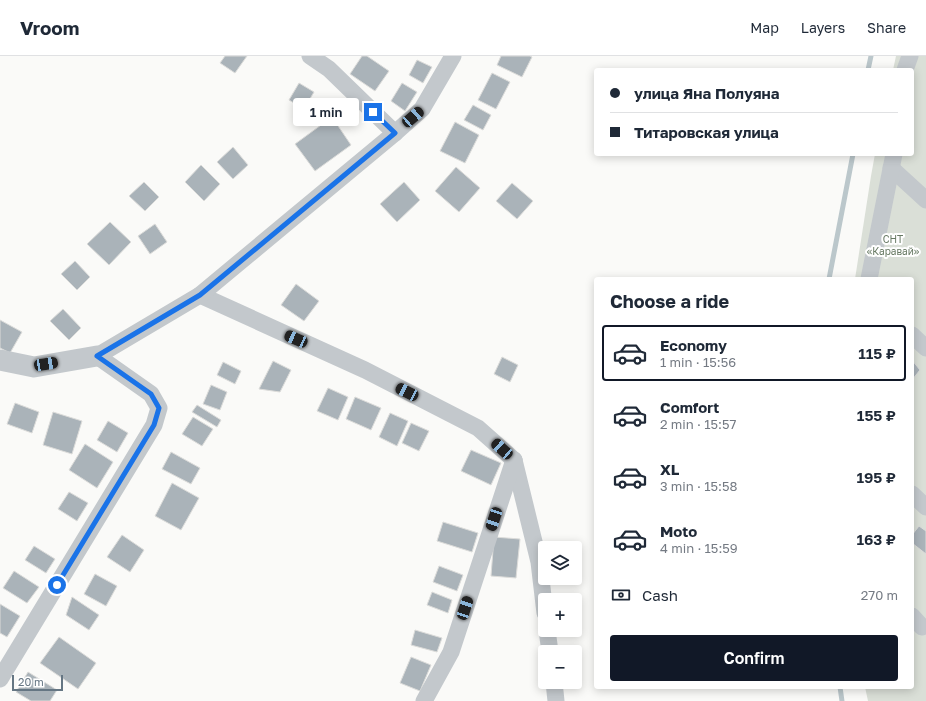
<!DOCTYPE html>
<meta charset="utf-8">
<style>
body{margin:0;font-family:"Golos Text",sans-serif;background:#f2f2f3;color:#1f2937;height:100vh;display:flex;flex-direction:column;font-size:15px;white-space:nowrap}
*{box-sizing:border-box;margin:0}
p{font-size:13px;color:#747a83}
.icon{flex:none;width:22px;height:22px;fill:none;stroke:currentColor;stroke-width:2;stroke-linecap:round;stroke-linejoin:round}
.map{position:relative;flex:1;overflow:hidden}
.sheet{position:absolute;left:594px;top:221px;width:320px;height:412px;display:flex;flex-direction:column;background:#fff;border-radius:4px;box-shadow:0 2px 10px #0003}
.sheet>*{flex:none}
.guide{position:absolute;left:594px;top:12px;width:320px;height:88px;border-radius:4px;box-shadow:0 2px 10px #0003;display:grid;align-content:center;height:88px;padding:0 16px;background:#fff}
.tools{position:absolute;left:538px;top:485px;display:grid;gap:8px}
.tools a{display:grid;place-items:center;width:44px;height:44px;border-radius:4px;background:#fff;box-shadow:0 2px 10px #0003;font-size:20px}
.scale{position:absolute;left:12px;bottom:10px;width:51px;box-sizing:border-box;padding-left:4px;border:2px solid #657683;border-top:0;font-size:11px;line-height:14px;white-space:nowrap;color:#657683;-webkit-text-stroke:3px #fff;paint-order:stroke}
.end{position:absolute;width:18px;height:18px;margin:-9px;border:5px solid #1a73e8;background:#fff;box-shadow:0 0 0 2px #fff}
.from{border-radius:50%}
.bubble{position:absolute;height:28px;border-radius:4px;background:#fff;box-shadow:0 2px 10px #0003;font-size:13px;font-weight:600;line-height:28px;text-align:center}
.car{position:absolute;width:12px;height:24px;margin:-12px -6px;border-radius:5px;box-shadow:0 0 3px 1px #0007;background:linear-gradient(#222 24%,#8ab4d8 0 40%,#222 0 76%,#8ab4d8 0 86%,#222 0)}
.guide b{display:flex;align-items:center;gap:14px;height:38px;font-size:15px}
.guide b+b{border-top:1px solid #e0e1e3}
.guide i{width:10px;height:10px;background:#1f2937}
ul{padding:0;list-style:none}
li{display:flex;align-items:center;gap:12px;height:56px;margin:0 8px 6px;padding:0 8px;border:2px solid transparent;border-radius:4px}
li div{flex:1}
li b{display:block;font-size:15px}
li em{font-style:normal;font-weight:600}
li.on{border-color:#111827}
li>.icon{width:36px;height:36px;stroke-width:1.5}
h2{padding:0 16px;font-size:18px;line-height:48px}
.pay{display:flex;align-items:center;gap:10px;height:44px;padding:0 16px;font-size:15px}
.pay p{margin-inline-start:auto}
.primary-button{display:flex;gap:8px;margin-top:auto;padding:8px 16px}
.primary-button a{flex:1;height:46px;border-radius:4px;background:#111827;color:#fff;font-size:16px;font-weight:600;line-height:46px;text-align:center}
header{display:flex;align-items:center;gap:24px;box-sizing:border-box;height:56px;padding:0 20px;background:#fff;border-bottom:1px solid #e0e1e3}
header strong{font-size:19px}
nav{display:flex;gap:22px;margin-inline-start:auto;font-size:14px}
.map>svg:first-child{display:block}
.green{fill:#dadfd7}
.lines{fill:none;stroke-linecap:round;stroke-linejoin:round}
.stream{stroke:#bbc7cb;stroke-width:5}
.building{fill:#aab3b9;stroke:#dcdcda}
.minor{stroke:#c3c8cc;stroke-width:17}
.tertiary{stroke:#c3c8cc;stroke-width:21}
.route{stroke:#1a73e8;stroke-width:5}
.labels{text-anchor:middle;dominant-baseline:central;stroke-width:4;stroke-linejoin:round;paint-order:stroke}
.park-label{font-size:10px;fill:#687a64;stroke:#fff}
</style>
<header>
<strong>Vroom</strong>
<nav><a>Map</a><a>Layers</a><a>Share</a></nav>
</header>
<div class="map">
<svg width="926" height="645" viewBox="0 0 926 645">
<rect width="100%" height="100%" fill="#fafaf8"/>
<!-- green -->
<polygon class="green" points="896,0 926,0 926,645 868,645 865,631 912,631 912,223 855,223 871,120 875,98 912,98 912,14 893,14"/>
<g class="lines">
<!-- stream -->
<g class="stream">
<polyline points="868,14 871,0"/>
<polyline points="829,223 853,98"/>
<polyline points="840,631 842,645"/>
</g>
</g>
<!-- building -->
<g class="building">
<polygon points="225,0 247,0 235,17 220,7"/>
<polygon points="362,0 367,0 389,15 375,35 350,18"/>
<polygon points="501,0 530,0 532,1 522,21 497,9"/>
<polygon points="417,4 432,11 423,27 409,19"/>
<polygon points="492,17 510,26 496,53 478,44"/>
<polygon points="299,27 314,36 304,53 289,44"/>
<polygon points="402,27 417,36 405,55 391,45"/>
<polygon points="473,49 491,59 483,74 464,64"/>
<polygon points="332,61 351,89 315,115 295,88"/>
<polygon points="455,66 479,79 465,107 440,95"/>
<polygon points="233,91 248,109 233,123 217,106"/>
<polygon points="201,109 220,128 204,145 185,126"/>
<polygon points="456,111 480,132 459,156 435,135"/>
<polygon points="144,126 159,141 145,155 129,140"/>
<polygon points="404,126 420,144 397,166 380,148"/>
<polygon points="512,127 533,145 517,163 496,145"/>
<polygon points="110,166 131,186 109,209 87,188"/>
<polygon points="155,168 167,186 150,198 138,180"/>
<polygon points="75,205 90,221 77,234 61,218"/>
<polygon points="296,228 319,245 304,265 281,249"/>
<polygon points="63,253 81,272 69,284 50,265"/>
<polygon points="0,264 22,276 10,297 0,292"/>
<polygon points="502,301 518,309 510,326 494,318"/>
<polygon points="912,304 920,314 912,324"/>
<polygon points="273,305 291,314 280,336 259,333"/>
<polygon points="223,306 241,315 235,328 217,319"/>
<polygon points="211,329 227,336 220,354 203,348"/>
<polygon points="328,332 348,341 338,364 317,355"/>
<polygon points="355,341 381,352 371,374 346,363"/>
<polygon points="15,347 39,356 32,377 7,368"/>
<polygon points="197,349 221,364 217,371 192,356"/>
<polygon points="53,356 82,365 72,398 43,389"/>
<polygon points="390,357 408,365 397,390 379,381"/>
<polygon points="193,361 213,373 202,390 182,378"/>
<polygon points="108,365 128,377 117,396 97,384"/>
<polygon points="411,367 429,375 419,395 402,387"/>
<polygon points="85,388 113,406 97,432 69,414"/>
<polygon points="471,394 501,407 491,429 461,415"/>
<polygon points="171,396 200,412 191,428 162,413"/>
<polygon points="172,427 199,442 181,474 155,460"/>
<polygon points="69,436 88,447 77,465 58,453"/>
<polygon points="443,466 478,477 472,496 437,485"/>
<polygon points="919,470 926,475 926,498 912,487 912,479"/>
<polygon points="122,479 144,494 130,516 107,501"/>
<polygon points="494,481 520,483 516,522 491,520"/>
<polygon points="34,490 55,503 46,517 25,504"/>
<polygon points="439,510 463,519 457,535 433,526"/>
<polygon points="14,515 39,531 27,547 3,532"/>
<polygon points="95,518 117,530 106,550 84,538"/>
<polygon points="432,536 452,544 448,557 427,549"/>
<polygon points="72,541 99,559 89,574 66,559"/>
<polygon points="0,548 20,560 7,581 0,577"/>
<polygon points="415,574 442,582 437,596 411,589"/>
<polygon points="59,581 96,607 78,633 40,607"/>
<polygon points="411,601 431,609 420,635 400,627"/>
<polygon points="28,616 57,634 50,645 31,645 16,636"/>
</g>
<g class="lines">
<!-- minor -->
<g class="minor">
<polyline points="310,0 329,13 395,77"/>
<polyline points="905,14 910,0"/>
<polyline points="891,112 926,144"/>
<polyline points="869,223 894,98"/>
<polyline points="200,239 365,314 478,372 514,404"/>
<polyline points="912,279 926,292"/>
<polyline points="514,404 539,506 545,557"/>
<polyline points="912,438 926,451"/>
<polyline points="912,560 922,571"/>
<polyline points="547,574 550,596"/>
<polyline points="0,623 154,369 159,352 151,338 97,300 200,239 395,77 422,53 453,0"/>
<polyline points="554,626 556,645"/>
<polyline points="424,645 451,596 514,404"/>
</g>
<!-- tertiary -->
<polyline class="tertiary" points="0,304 34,311 97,300"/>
</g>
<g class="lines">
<!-- route -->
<polyline class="route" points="57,529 154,369 159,352 151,338 97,300 200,239 395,77 373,56"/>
</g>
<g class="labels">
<!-- park labels -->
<g class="park-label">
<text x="893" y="183">СНТ<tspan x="893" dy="12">«Каравай»</tspan></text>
</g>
</g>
</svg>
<div class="tools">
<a><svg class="icon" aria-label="layers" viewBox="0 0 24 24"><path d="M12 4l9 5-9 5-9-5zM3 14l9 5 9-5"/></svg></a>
<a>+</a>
<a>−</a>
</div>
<div class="scale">20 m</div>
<i class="end from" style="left:57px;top:529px"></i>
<i class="end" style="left:373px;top:56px"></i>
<div class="bubble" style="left:293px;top:42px;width:66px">1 min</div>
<i class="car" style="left:413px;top:61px;rotate:49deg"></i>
<i class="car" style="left:296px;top:283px;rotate:294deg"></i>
<i class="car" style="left:46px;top:308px;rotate:81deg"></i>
<i class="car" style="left:407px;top:336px;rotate:297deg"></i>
<i class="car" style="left:502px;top:393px;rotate:312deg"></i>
<i class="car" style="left:494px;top:463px;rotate:198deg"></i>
<i class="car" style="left:465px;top:552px;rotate:18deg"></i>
<div class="guide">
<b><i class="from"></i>улица Яна Полуяна</b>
<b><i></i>Титаровская улица</b>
</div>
<section class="sheet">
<h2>Choose a ride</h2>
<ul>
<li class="on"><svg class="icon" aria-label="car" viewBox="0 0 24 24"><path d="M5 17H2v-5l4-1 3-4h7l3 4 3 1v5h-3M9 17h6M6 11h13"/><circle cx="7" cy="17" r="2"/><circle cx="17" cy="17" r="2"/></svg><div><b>Economy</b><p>1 min · 15:56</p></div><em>115 ₽</em></li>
<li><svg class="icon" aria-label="car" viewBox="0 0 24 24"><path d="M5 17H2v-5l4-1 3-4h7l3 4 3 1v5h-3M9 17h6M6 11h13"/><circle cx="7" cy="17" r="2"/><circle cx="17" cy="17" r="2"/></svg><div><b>Comfort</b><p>2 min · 15:57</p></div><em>155 ₽</em></li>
<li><svg class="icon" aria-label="car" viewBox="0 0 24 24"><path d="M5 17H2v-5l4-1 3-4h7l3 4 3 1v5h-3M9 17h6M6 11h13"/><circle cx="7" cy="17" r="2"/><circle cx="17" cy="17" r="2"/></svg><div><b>XL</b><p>3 min · 15:58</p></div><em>195 ₽</em></li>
<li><svg class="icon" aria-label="car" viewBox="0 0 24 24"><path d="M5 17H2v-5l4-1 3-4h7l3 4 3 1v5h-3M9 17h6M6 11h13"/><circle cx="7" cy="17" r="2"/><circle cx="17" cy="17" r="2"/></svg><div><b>Moto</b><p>4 min · 15:59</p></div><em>163 ₽</em></li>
</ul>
<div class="pay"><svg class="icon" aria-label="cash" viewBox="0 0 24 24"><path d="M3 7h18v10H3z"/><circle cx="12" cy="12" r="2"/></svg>Cash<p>270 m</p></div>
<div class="primary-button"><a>Confirm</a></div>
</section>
</div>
